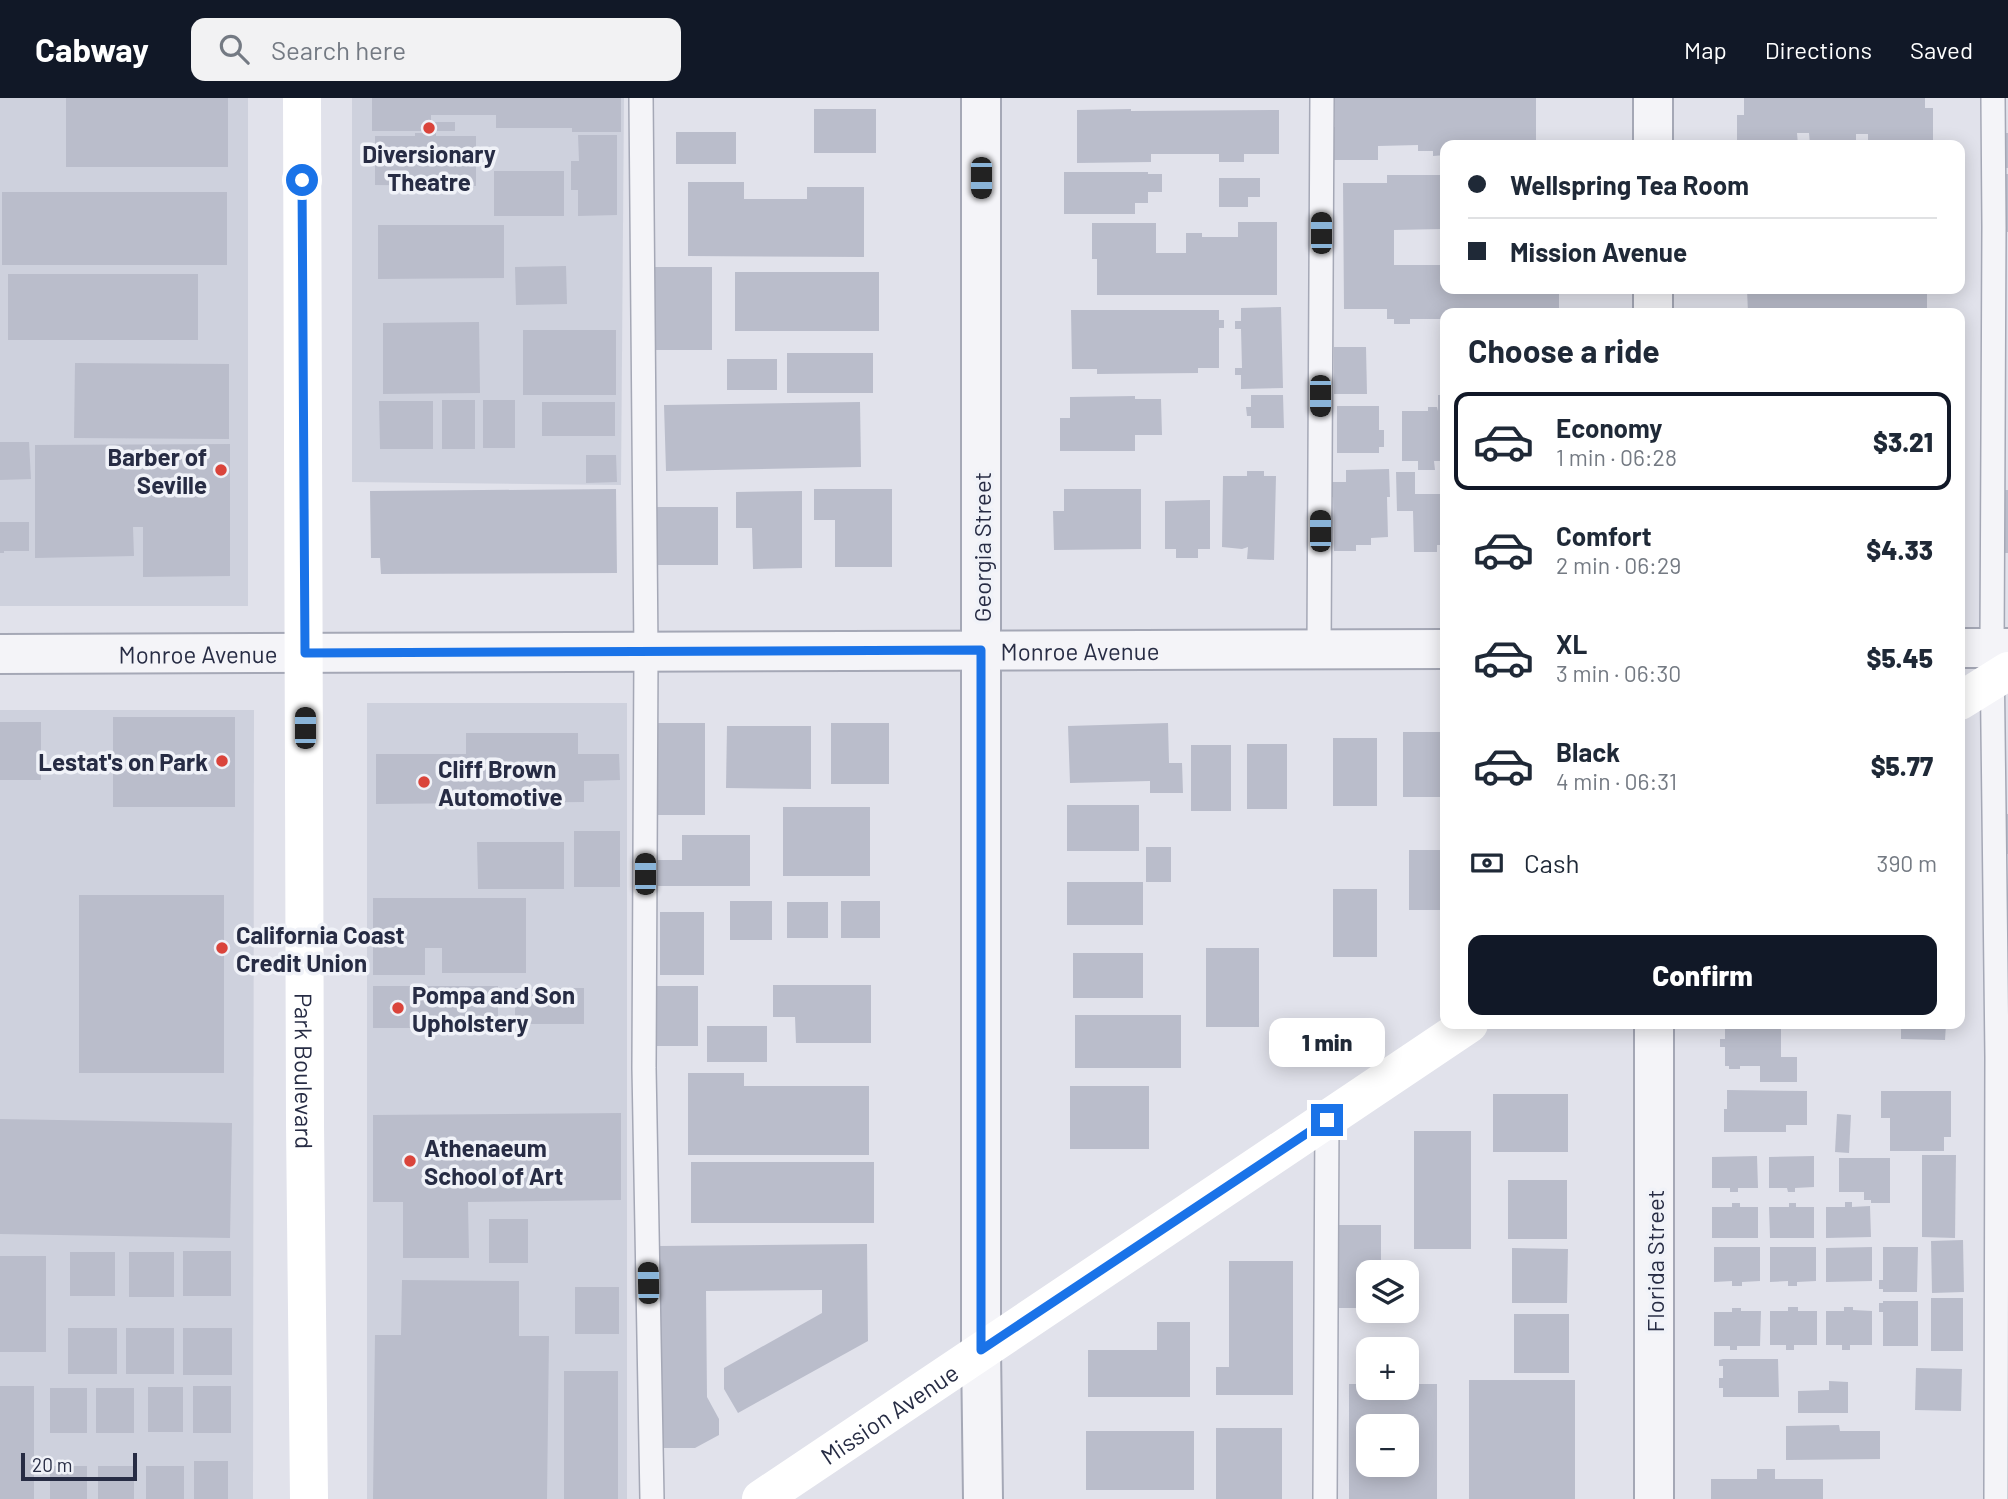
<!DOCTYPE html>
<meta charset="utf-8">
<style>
body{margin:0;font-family:Barlow,sans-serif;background:#f2f2f3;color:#1f2937;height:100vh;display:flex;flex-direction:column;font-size:26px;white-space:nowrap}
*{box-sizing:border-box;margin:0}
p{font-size:23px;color:#747a83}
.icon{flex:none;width:38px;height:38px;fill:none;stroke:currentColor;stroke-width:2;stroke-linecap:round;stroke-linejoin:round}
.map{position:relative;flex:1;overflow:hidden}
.side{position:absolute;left:1440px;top:210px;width:525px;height:721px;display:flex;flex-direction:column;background:#fff;border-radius:14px;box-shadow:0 4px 18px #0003}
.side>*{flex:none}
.hud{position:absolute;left:1440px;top:42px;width:525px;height:154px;border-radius:14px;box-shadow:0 4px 18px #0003;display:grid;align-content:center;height:154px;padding:0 28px;background:#fff}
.controls{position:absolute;left:1356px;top:1162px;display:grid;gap:14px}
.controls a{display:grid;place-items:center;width:63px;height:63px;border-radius:14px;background:#fff;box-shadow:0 4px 18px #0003;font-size:35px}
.scale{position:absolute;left:21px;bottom:18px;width:116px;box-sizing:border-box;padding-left:7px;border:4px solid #272c44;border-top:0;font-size:19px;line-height:24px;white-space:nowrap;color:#272c44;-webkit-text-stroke:5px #f0f2f8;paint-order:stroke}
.end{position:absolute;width:32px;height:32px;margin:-16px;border:9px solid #1a73e8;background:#fff;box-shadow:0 0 0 4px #fff}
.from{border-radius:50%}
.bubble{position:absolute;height:49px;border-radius:14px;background:#fff;box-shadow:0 4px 18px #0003;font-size:23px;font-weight:800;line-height:49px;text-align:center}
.car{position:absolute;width:21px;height:42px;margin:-21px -10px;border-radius:9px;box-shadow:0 0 5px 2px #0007;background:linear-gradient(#222 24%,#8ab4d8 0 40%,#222 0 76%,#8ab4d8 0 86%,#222 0)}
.hud b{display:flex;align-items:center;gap:24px;height:66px;font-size:26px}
.hud b+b{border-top:2px solid #e0e1e3}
.hud i{width:18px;height:18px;background:#1f2937}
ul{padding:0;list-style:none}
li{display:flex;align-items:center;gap:21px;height:98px;margin:0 14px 10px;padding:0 14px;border:4px solid transparent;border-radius:14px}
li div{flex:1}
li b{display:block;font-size:26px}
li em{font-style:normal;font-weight:800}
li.current{border-color:#111827}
li>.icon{width:63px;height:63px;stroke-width:1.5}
h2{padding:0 28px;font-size:32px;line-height:84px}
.pay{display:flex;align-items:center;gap:18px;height:77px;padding:0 28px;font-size:26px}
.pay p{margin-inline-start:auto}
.action{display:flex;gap:14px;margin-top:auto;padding:14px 28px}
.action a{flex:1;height:80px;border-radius:14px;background:#111827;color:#fff;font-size:28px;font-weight:800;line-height:80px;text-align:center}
header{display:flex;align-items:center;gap:42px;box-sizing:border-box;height:98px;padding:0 35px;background:#111827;color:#fff}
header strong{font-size:33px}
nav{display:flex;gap:38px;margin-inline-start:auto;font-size:24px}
.search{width:490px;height:63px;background:#f2f2f3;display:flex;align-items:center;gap:18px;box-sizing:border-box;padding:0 24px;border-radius:14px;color:#747a83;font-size:26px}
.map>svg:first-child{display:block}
.built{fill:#ced1dd}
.building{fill:#babdcb;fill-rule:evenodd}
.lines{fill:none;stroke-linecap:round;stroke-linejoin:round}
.service-casing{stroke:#a5a8b6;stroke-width:26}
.minor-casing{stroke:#a5a8b6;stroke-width:42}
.service{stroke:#f4f4f8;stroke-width:23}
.minor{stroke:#f4f4f8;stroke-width:38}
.secondary{stroke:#fff;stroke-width:38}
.route{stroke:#1a73e8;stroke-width:9}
.poi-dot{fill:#da443b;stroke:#f0f2f8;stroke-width:2.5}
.labels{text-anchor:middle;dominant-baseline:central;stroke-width:7;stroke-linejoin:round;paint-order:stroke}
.poi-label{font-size:24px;font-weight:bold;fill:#272c44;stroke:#f0f2f8;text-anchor:start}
.street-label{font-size:24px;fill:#272c44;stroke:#f0f2f8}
</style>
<header>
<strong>Cabway</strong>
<div class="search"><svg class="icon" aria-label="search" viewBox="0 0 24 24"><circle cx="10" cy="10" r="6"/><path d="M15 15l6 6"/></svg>Search here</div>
<nav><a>Map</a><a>Directions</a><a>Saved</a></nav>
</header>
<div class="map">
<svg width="2008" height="1401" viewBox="0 0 2008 1401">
<rect width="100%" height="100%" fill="#e1e2eb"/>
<!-- built -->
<g class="built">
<rect x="0" y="0" width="248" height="508"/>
<polygon points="352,0 624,0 621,387 352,384"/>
<rect x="367" y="605" width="260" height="796"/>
<polygon points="0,612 254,612 253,1401 0,1401"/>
</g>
<!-- building -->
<g class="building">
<rect x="66" y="0" width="162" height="69"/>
<polygon points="372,0 621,0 621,34 572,34 572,30 496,30 496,17 431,17 431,24 455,24 455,33 372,33"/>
<polygon points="1335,0 1536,0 1536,47 1458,45 1458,47 1446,47 1446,57 1433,58 1433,53 1418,53 1418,47 1378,48 1378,62 1330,62 1330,29 1335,29"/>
<polygon points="1744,0 1925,0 1925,10 1933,10 1933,47 1868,47 1868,36 1856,36 1856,47 1810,47 1809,35 1797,35 1798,47 1737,47 1737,17 1744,17"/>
<rect x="814" y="11" width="62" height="44"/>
<polygon points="1131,11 1131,13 1279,12 1279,56 1244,56 1244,64 1219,64 1219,56 1151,56 1151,64 1077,65 1077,12"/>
<rect x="676" y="34" width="60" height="32"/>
<polygon points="415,35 436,35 436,38 476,38 476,88 375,87 375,38 415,38"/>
<rect x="2005" y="35" width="3" height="35"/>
<polygon points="578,37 617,37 617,117 578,118 578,92 571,92 571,63 579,63"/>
<rect x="494" y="73" width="70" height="45"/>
<polygon points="1064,74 1148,74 1148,76 1162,76 1162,94 1148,94 1148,105 1135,105 1135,116 1064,116"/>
<polygon points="2000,76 2008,76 2008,134 2001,134"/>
<polygon points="1387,77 1446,77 1446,134 1442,134 1442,131 1394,132 1394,167 1443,167 1443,169 1446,169 1446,191 1555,191 1555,196 1559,196 1559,215 1446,215 1446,221 1410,221 1410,226 1394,226 1394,221 1387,221 1387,211 1344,211 1343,85 1387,85"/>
<polygon points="1219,80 1260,80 1260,99 1248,99 1248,109 1219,109"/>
<polygon points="688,84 744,84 744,101 807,101 807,89 864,89 864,159 688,158"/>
<rect x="2" y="94" width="225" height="73"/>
<polygon points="1238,124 1277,124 1277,197 1097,197 1097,161 1092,161 1092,125 1156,125 1156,155 1186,155 1186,135 1202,135 1202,139 1238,139"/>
<polygon points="378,127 504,127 504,180 378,181"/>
<polygon points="566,168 567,206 516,207 515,169"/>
<rect x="654" y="169" width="58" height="83"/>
<rect x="735" y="174" width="144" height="59"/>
<rect x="8" y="176" width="190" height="66"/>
<polygon points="1747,191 1927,191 1927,215 1748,215"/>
<polygon points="1281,209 1283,290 1241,291 1241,277 1235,277 1235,270 1242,270 1241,231 1235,231 1235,223 1241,223 1241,210"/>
<polygon points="1071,212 1219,212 1219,222 1224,222 1224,230 1219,230 1219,270 1198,270 1198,275 1097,276 1097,271 1072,271"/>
<polygon points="479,224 480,295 383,296 383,225"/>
<rect x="523" y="232" width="93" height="65"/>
<polygon points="1334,249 1366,249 1367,296 1334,296"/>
<rect x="787" y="255" width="86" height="40"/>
<rect x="727" y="261" width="50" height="31"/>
<polygon points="75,265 229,266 229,341 74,340"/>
<polygon points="1251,297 1283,297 1284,330 1251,330 1251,318 1247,318 1246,309 1251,309"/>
<polygon points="1438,297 1446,297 1446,345 1443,345 1443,363 1434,363 1435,372 1418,372 1418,363 1402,363 1402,313 1428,313 1428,309 1437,309 1438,313"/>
<polygon points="1135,298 1135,301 1161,301 1162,337 1135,337 1135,353 1060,353 1060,320 1070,320 1070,299"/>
<rect x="442" y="302" width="33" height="49"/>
<rect x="483" y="302" width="32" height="48"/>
<polygon points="379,303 433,303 433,351 380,351"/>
<rect x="542" y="304" width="73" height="34"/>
<polygon points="860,304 861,369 666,373 664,307"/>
<polygon points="1337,308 1379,308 1379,332 1384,332 1384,349 1379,349 1379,355 1337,355"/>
<polygon points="0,344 29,344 31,381 0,382"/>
<polygon points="230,346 230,478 143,479 143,429 133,429 134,458 35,460 35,347"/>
<polygon points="586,357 616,357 617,384 586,385"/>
<polygon points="1389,371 1390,399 1387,399 1388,439 1371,440 1371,447 1356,447 1356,453 1334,453 1333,399 1328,399 1327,384 1346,384 1346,372"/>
<polygon points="1247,373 1264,373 1264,378 1276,378 1274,462 1247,461 1248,449 1242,451 1222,449 1223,378 1247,378"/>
<polygon points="1396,374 1415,374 1415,396 1446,396 1446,447 1437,447 1437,454 1414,454 1413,413 1397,413"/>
<polygon points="616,391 617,475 381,476 380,460 371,460 370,393"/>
<polygon points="814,391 892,391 892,469 835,469 835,422 814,422"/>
<polygon points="1064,391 1141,391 1141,451 1054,452 1053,413 1064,413"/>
<rect x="1999" y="392" width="9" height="63"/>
<polygon points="802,393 802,470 753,471 752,430 736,430 736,394"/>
<polygon points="1210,402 1210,451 1198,451 1198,460 1176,460 1176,451 1165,451 1165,403"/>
<rect x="656" y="409" width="62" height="58"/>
<polygon points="0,424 29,424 29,453 4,453 4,455 0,455"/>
<rect x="113" y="619" width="122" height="90"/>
<rect x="0" y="624" width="41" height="58"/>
<rect x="658" y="625" width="47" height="92"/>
<rect x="831" y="625" width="58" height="61"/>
<polygon points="1168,625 1169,665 1182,665 1183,695 1150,695 1150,683 1070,685 1068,628"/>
<polygon points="727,628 811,628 811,691 726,690"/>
<rect x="1403" y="634" width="43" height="65"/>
<polygon points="466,635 578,635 578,656 619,656 620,682 584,683 584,704 376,706 376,656 466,656"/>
<rect x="1333" y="640" width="44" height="68"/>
<rect x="1247" y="646" width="40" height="65"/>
<rect x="1191" y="647" width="40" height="66"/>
<rect x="1067" y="707" width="72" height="46"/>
<rect x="783" y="709" width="87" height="69"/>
<polygon points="2006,716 2008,716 2008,756 2005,756"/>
<rect x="574" y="733" width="46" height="56"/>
<polygon points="682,737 750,737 750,788 657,788 657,762 682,762"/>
<polygon points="477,744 564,744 564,791 478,791"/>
<rect x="1146" y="749" width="25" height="35"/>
<rect x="1409" y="752" width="37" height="60"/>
<rect x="1067" y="784" width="76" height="43"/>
<rect x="1333" y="791" width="44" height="68"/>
<rect x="79" y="797" width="145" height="178"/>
<polygon points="373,800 526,800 526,875 442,875 442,850 425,850 425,877 373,877"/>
<rect x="730" y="803" width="42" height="39"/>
<rect x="841" y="803" width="39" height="37"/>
<rect x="787" y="804" width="41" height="36"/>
<rect x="660" y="814" width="44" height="63"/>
<rect x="1206" y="850" width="53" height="79"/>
<rect x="1073" y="855" width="70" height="45"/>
<polygon points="773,887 871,887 871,945 796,945 795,919 773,919"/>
<rect x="373" y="888" width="125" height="42"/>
<rect x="652" y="888" width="46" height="60"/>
<rect x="515" y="890" width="69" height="36"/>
<rect x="1075" y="917" width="106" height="53"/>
<polygon points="1725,926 1781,926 1781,959 1797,959 1797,984 1760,984 1760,968 1740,968 1740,971 1729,971 1729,968 1725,968 1725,949 1720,949 1720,941 1725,941"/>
<polygon points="1901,926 1946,926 1945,942 1901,941"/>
<rect x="707" y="928" width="60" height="36"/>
<polygon points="688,975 744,975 744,988 869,988 869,1057 688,1057"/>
<rect x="1070" y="988" width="79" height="63"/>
<polygon points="1727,992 1807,993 1807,1027 1786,1027 1786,1034 1724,1034 1724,1011 1727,1011"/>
<polygon points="1881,993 1951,993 1951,1039 1944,1039 1944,1053 1890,1053 1890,1020 1881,1020"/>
<rect x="1493" y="996" width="75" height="58"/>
<polygon points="621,1015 621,1102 468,1104 469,1160 403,1160 403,1104 373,1104 373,1017"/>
<polygon points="1837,1016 1851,1017 1849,1055 1835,1054"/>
<polygon points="0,1021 232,1025 230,1140 0,1136"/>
<rect x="1414" y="1033" width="57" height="118"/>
<polygon points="1922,1057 1956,1057 1955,1140 1922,1139"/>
<polygon points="1757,1058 1758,1090 1738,1090 1738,1094 1730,1094 1730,1090 1712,1090 1712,1059"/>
<polygon points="1814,1058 1814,1089 1795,1090 1795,1094 1788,1094 1787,1090 1769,1090 1769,1059"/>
<polygon points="1839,1060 1890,1060 1890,1105 1871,1105 1871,1102 1864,1102 1864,1094 1839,1094"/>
<rect x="691" y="1064" width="183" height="61"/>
<rect x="1508" y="1082" width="59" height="59"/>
<polygon points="1845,1104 1852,1104 1852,1109 1870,1108 1871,1139 1826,1140 1826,1109 1845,1109"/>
<polygon points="1732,1105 1740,1105 1740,1109 1758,1109 1758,1140 1712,1140 1712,1109 1732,1109"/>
<polygon points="1789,1105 1796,1105 1796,1109 1814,1109 1814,1140 1770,1140 1769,1109 1789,1109"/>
<rect x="489" y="1121" width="39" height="44"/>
<polygon points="1336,1127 1381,1127 1381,1174 1368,1174 1368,1210 1336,1210"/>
<polygon points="1963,1142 1964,1194 1932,1195 1931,1143"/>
<polygon points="867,1146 868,1243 738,1315 724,1291 724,1270 822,1215 822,1192 706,1193 707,1299 719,1321 719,1337 695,1350 661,1350 659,1148"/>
<polygon points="1714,1149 1760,1149 1760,1183 1742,1184 1742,1188 1732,1188 1732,1183 1714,1184"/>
<polygon points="1770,1149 1816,1149 1816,1183 1797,1184 1797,1188 1788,1188 1788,1183 1770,1184"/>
<polygon points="1872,1149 1872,1183 1826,1184 1826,1150"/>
<polygon points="1883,1149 1918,1149 1917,1194 1883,1194 1883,1191 1879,1191 1879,1182 1883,1182"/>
<polygon points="1512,1150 1568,1151 1567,1205 1512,1205"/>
<rect x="183" y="1153" width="48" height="45"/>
<rect x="70" y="1154" width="45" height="44"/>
<rect x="129" y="1154" width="45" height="45"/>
<rect x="0" y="1158" width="46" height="96"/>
<polygon points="1229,1163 1293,1163 1293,1297 1216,1297 1216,1269 1229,1269"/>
<polygon points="402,1182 519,1183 519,1238 549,1238 547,1401 373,1401 375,1237 401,1237"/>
<rect x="575" y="1189" width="44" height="47"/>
<rect x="1931" y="1200" width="32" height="53"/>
<polygon points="1883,1203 1918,1203 1918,1248 1883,1248 1883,1214 1879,1214 1879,1205 1883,1205"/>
<polygon points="1788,1209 1798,1209 1798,1213 1817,1213 1817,1247 1794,1247 1794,1252 1786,1252 1786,1247 1770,1247 1770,1213 1788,1213"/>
<polygon points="1844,1209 1853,1209 1853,1212 1872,1213 1872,1247 1850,1247 1850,1252 1842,1252 1842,1247 1826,1247 1826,1213 1844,1213"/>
<polygon points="1732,1210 1741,1210 1741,1213 1761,1213 1760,1248 1737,1248 1737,1252 1730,1252 1730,1248 1714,1248 1714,1214 1732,1214"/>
<rect x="1514" y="1216" width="55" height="59"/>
<polygon points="1157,1224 1190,1224 1190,1299 1088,1299 1088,1252 1157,1252"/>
<rect x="68" y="1230" width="49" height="46"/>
<rect x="126" y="1230" width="48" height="46"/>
<rect x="183" y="1230" width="49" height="47"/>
<polygon points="1723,1261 1778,1261 1779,1299 1723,1299 1723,1290 1719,1290 1719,1280 1723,1280 1723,1268 1719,1268 1719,1262"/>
<polygon points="1916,1270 1962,1271 1961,1313 1915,1312"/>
<rect x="564" y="1273" width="54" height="128"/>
<rect x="1469" y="1282" width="106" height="119"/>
<polygon points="1829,1283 1848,1284 1848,1315 1798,1315 1798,1293 1829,1292"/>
<path d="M1349 1286H1368V1290H1407V1286H1437V1401H1349ZM1368 1328H1407V1367H1368Z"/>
<rect x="0" y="1288" width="34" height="113"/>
<rect x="193" y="1288" width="38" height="47"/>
<rect x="148" y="1289" width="35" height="45"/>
<rect x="50" y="1290" width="37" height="45"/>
<rect x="96" y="1290" width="38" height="45"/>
<polygon points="1839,1327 1840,1333 1880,1333 1880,1361 1786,1362 1786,1328"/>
<rect x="1216" y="1330" width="66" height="71"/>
<rect x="1086" y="1333" width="108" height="59"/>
<rect x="194" y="1363" width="34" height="38"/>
<rect x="50" y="1368" width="37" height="33"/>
<rect x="98" y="1368" width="36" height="33"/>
<rect x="146" y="1368" width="38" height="33"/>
<polygon points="1757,1371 1775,1371 1775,1381 1823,1381 1823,1401 1711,1401 1711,1381 1757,1381"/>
</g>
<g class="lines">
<defs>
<g id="service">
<polyline points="641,0 646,555 644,970 652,1401"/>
<polyline points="1993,0 1994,129 1992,550 1997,959 1996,1401"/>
<polyline points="1319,552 1322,0"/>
<polyline points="1325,1401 1327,1022"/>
</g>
<g id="minor">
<polyline points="981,0 981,1252 983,1401"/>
<polyline points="1653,0 1653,47"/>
<polyline points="1653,191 1653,215"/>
<polyline points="1960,550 2008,550"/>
<path id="s1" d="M0 556 1446 551"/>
<polyline points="1654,926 1654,1401"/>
</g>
</defs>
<!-- service casing -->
<use href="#service" class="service-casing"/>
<!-- minor casing -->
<use href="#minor" class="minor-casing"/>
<!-- service -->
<use href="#service" class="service"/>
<!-- minor -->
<use href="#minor" class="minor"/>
<!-- secondary -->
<g class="secondary">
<path id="s2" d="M302 0 305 1026 309 1401"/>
<polyline points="1960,603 2008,573"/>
<path id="s3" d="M761 1401 1469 926"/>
</g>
</g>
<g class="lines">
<!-- route -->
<polyline class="route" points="302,82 305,555 981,552 981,1252 1327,1022"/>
</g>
<!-- markers -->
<g class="poi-dot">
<circle cx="429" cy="30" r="7"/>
<circle cx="221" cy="372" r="7"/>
<circle cx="222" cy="663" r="7"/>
<circle cx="424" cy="684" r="7"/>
<circle cx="222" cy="850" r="7"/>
<circle cx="398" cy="910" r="7"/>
<circle cx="410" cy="1063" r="7"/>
</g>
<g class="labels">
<!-- poi labels -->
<g class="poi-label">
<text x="429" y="55" text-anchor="middle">Diversionary<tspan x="429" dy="28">Theatre</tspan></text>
<text x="207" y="358" text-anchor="end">Barber of<tspan x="207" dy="28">Seville</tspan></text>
<text x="208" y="663" text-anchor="end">Lestat's on Park</text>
<text x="438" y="670">Cliff Brown<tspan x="438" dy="28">Automotive</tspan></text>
<text x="236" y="836">California Coast<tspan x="236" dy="28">Credit Union</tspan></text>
<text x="412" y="896">Pompa and Son<tspan x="412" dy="28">Upholstery</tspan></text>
<text x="424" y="1049">Athenaeum<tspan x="424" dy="28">School of Art</tspan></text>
</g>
<!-- street labels -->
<g class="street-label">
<text transform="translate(981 449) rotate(-90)">Georgia Street</text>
<text stroke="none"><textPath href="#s1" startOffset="1080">Monroe Avenue</textPath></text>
<text stroke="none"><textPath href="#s1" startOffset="198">Monroe Avenue</textPath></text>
<text stroke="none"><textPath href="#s2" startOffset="973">Park Boulevard</textPath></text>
<text transform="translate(1654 1163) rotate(-90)">Florida Street</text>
<text stroke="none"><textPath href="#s3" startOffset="154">Mission Avenue</textPath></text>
</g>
</g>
</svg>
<div class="controls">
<a><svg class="icon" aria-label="layers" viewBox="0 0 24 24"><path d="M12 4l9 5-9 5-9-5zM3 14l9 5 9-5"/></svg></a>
<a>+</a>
<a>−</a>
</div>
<div class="scale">20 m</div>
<i class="end from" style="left:302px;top:82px"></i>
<i class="end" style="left:1327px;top:1022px"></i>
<div class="bubble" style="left:1269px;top:920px;width:116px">1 min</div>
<i class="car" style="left:981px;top:80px;rotate:180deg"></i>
<i class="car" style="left:1321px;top:135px;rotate:0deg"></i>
<i class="car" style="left:1320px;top:298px;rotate:180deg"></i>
<i class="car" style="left:1320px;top:433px;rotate:0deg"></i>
<i class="car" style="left:305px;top:630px;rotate:0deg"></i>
<i class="car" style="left:645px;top:776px;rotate:0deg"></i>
<i class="car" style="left:648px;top:1185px;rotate:359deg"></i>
<div class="hud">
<b><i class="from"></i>Wellspring Tea Room</b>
<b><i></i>Mission Avenue</b>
</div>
<section class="side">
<h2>Choose a ride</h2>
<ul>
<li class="current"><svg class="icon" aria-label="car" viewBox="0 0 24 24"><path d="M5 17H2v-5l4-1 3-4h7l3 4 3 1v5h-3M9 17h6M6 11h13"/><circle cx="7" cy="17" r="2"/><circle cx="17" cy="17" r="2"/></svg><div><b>Economy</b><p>1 min · 06:28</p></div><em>$3.21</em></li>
<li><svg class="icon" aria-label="car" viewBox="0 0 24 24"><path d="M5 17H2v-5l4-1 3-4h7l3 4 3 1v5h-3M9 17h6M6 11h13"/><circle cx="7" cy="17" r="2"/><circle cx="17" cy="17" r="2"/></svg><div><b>Comfort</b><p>2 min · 06:29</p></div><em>$4.33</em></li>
<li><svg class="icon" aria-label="car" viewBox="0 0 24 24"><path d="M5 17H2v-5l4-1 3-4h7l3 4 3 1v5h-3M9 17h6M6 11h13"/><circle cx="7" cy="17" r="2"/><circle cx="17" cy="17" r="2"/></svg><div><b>XL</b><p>3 min · 06:30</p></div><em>$5.45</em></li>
<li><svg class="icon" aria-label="car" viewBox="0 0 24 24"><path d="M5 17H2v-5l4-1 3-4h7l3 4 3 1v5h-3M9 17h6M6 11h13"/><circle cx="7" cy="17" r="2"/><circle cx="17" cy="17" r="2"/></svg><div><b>Black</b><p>4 min · 06:31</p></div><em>$5.77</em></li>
</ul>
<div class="pay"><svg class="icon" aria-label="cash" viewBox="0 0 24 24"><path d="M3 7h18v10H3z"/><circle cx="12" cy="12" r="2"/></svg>Cash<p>390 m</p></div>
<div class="action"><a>Confirm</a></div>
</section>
</div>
